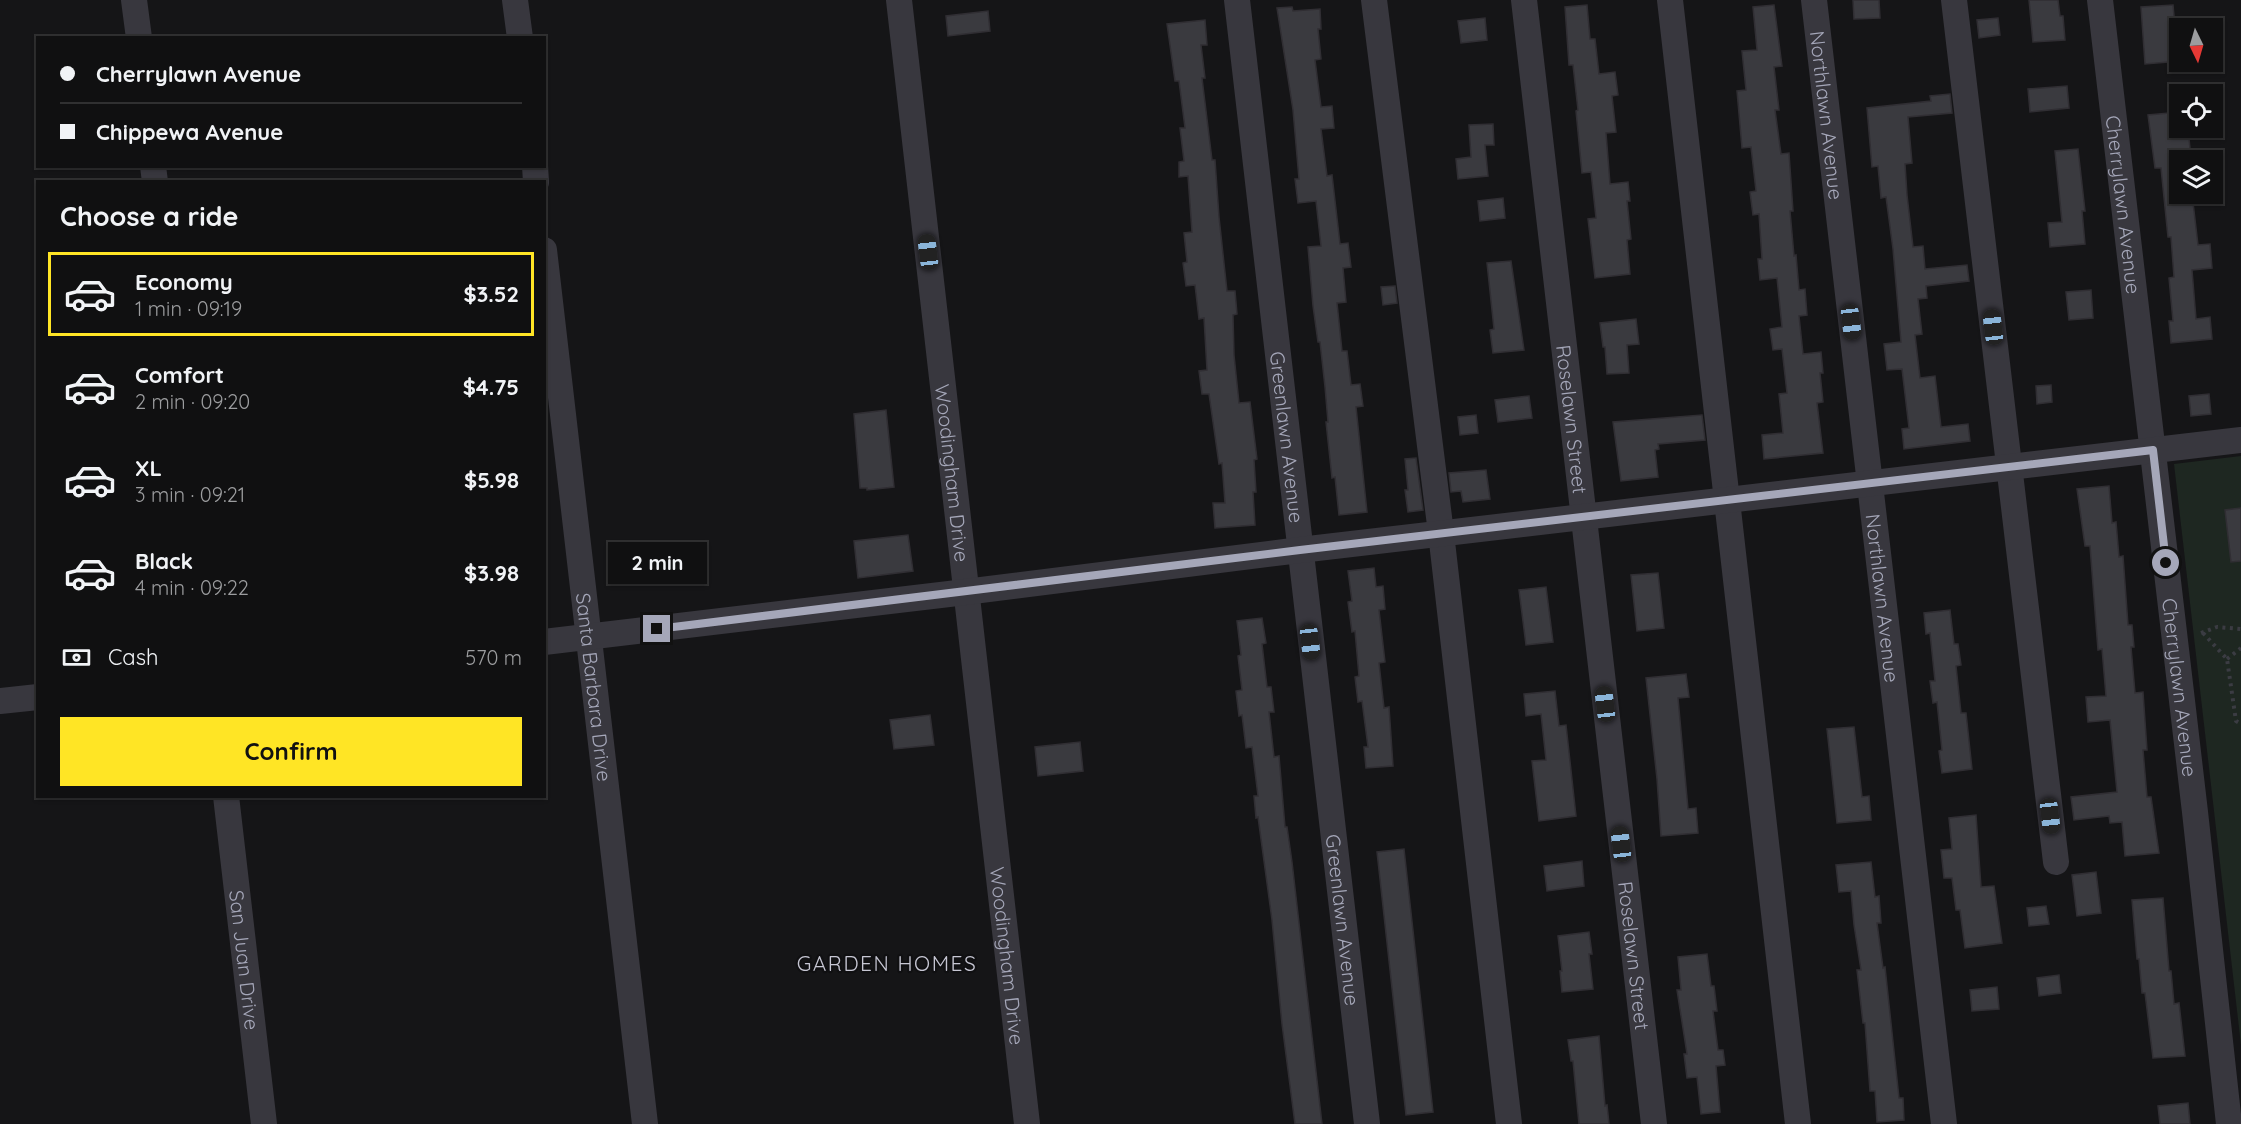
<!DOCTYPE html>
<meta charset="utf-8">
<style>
body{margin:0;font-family:Quicksand,sans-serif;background:#19191a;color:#f1f3f6;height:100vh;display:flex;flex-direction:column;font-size:22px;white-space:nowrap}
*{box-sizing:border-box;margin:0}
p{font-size:20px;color:#9c9d9f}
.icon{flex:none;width:33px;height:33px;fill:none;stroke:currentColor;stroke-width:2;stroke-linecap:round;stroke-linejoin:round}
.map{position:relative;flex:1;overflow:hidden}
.details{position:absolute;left:36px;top:180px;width:510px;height:618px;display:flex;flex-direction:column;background:#101011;border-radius:0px;box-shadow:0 2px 4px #0004,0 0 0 2px #303031}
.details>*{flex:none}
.hud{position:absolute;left:36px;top:36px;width:510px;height:132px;border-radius:0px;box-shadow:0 2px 4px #0004,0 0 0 2px #303031;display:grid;align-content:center;height:132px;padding:0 24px;background:#101011}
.needle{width:39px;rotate:175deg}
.controls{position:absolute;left:2169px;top:18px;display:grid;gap:12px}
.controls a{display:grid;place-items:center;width:54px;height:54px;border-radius:0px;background:#101011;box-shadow:0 2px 4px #0004,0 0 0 2px #303031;font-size:30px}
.end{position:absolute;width:27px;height:27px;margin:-14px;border:8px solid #a5a7b9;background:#111;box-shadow:0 0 0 3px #111}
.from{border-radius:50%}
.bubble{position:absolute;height:42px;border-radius:0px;background:#101011;box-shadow:0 2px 4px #0004,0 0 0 2px #303031;font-size:20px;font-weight:700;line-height:42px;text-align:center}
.car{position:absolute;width:18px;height:36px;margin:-18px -9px;border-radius:8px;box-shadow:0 0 4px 2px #0007;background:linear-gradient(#222 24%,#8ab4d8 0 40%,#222 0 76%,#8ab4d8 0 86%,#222 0)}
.hud b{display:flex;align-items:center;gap:21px;height:57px;font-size:22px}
.hud b+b{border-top:2px solid #303031}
.hud i{width:15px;height:15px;background:#f1f3f6}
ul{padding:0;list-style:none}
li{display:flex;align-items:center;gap:18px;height:84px;margin:0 12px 9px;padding:0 12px;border:3px solid transparent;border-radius:0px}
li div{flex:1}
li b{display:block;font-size:22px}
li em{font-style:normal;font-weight:700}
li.selected{border-color:#ffe525}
li>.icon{width:54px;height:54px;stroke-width:1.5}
h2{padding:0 24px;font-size:27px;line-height:72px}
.pay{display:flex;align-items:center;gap:15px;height:66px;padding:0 24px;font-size:22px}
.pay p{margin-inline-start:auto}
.primary-button{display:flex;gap:12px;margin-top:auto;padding:12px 24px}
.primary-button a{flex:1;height:69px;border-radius:0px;background:#ffe525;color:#111;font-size:24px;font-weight:700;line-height:69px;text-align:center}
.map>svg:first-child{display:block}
.green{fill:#1e2721}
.building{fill:#3a3a3f;stroke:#302e33;stroke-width:1.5}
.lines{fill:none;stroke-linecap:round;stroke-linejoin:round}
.path{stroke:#3b3c43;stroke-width:4;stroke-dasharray:3 4.5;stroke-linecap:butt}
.minor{stroke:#38373e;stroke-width:26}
.route{stroke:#a5a7b9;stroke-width:8}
.labels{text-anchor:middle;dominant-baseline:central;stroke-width:4.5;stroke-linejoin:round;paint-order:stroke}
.street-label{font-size:20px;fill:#a5a7b9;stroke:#101012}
.neighbourhood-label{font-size:21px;letter-spacing:1.5px;fill:#c7c7d4;stroke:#101012}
</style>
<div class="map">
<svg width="2241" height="1124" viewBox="0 0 2241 1124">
<rect width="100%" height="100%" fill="#151517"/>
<!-- green -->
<polygon class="green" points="2241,456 2241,1045 2174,464"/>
<!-- building -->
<g class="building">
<polygon points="1853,0 1879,0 1880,18 1854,19"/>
<polygon points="2029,0 2058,0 2060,16 2063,16 2065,40 2033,42"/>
<polygon points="1587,5 1590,39 1595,39 1599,74 1615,72 1618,95 1612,96 1616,132 1606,133 1610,184 1628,182 1630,201 1627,201 1631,239 1627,240 1630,274 1595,278 1588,219 1596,218 1591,172 1582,173 1576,111 1578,110 1573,65 1569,65 1565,7"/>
<polygon points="1774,5 1782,66 1774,67 1779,110 1775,110 1781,154 1789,153 1793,211 1790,211 1794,256 1796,255 1799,290 1805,289 1807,315 1799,316 1803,354 1821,352 1823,373 1820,373 1823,402 1817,403 1823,453 1764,459 1762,435 1783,433 1779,394 1787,393 1782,349 1773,350 1770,329 1782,327 1777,278 1760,280 1758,259 1762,259 1759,214 1753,215 1750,192 1756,191 1751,147 1742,148 1737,91 1746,90 1742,51 1757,50 1753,7"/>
<polygon points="2173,5 2176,38 2180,38 2180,61 2145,64 2141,7"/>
<polygon points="1292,7 1293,11 1320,9 1321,29 1318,29 1321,59 1315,60 1321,107 1332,106 1334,128 1321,129 1327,176 1332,175 1340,244 1348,243 1351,267 1343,268 1346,302 1337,303 1342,351 1347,351 1351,385 1360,384 1363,406 1356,407 1367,512 1339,515 1335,477 1332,478 1326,422 1328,422 1325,387 1320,342 1318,342 1313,306 1308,247 1321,246 1316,201 1298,203 1295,179 1299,179 1293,110 1277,8"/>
<polygon points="988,11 990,31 948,36 946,16"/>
<polygon points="1485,18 1487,40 1461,43 1458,21"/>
<polygon points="1998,18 2000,35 1979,38 1977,20"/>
<polygon points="1205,20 1207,45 1201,45 1205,78 1202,78 1212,160 1215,160 1219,217 1227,291 1235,291 1237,314 1233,315 1234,355 1239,403 1250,402 1257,459 1254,460 1256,492 1253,492 1255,525 1215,528 1213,503 1225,503 1222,463 1219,464 1209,394 1202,394 1199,371 1207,370 1204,318 1199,319 1195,285 1186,286 1183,263 1187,262 1184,233 1192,232 1188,176 1179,177 1179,162 1184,161 1180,128 1185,128 1179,81 1175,81 1167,24"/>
<polygon points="2067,86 2069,108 2030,112 2028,89"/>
<polygon points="1950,94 1952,113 1908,117 1912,163 1905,164 1907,195 1913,247 1923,246 1925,269 1967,265 1969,281 1926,286 1927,298 1918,299 1922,334 1915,335 1920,378 1935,376 1941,427 1968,424 1970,441 1904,449 1902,429 1909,428 1902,369 1887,370 1884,344 1901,342 1893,249 1886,197 1881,198 1878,166 1872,167 1867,108 1931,101 1930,96"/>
<polygon points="2180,112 2180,128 2185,128 2186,138 2189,138 2191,160 2180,160 2180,194 2192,194 2198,245 2210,244 2212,268 2192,270 2196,319 2210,317 2212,339 2171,343 2169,321 2173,321 2169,278 2174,277 2171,237 2168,237 2161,168 2155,168 2148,115"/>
<polygon points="1493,124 1494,145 1485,145 1488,176 1458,179 1456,159 1471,157 1469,125"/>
<polygon points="2078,149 2085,211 2082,211 2085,244 2050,247 2048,223 2062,222 2055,151"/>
<polygon points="1503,198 1505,218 1480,221 1478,201"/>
<polygon points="1511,261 1524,350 1493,353 1490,330 1494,329 1487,263"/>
<polygon points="1395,286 1397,303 1383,305 1381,287"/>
<polygon points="2091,290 2093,318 2069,320 2066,292"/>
<polygon points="1636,319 1639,344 1627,345 1629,373 1607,374 1605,347 1603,347 1600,323"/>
<polygon points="2051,385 2052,402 2037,404 2036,386"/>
<polygon points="2209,394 2211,414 2191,416 2189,396"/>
<polygon points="1529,396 1532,418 1498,422 1495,400"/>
<polygon points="886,410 894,487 867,490 867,488 860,488 854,414"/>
<polygon points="1476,415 1478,433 1460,435 1458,417"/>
<polygon points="1702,415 1705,440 1658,444 1659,449 1655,450 1658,477 1621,481 1613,422"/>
<polygon points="1416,458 1423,510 1408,512 1405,490 1408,490 1405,459"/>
<polygon points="1486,470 1490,499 1463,502 1461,491 1451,492 1449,473"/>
<polygon points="2109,486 2112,523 2116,522 2119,557 2123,556 2128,625 2132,625 2134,647 2131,647 2135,693 2143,692 2147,750 2143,750 2147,797 2151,797 2159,853 2125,856 2122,822 2110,823 2109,816 2074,820 2071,797 2117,792 2110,720 2088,722 2086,697 2106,696 2102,649 2098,650 2090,546 2085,546 2077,489"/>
<polygon points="2241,508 2241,561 2231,562 2225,510"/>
<polygon points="908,535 913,571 858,578 854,541"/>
<polygon points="1374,568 1376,587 1383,586 1385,609 1379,610 1385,662 1379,663 1384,708 1389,707 1393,766 1366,768 1364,747 1368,747 1362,701 1358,702 1355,677 1359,676 1355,631 1352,632 1348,602 1352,601 1348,571"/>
<polygon points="1658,573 1664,628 1637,631 1631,575"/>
<polygon points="1546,587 1553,642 1526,645 1519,590"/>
<polygon points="1950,610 1954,644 1958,644 1961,665 1956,666 1961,713 1966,713 1972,769 1942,773 1939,751 1942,750 1937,702 1933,703 1930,681 1935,681 1930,633 1926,634 1924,613"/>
<polygon points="1262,618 1266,643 1262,644 1267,687 1271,687 1274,712 1269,712 1274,757 1279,756 1285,827 1287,827 1292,862 1322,1124 1295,1124 1282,1024 1272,920 1258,817 1256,818 1254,796 1258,796 1252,747 1246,748 1242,715 1239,716 1236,691 1242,690 1238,656 1241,655 1237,621"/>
<polygon points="1686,674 1689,697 1678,698 1688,809 1696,808 1698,833 1661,836 1657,779 1646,678"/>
<polygon points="1555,691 1559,726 1566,725 1576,816 1539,821 1532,761 1546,760 1541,714 1526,716 1524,694"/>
<polygon points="930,715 934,745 894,749 890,720"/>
<polygon points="1854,727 1862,797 1869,796 1871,820 1837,823 1827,729"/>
<polygon points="1080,742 1083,771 1038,776 1035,747"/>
<polygon points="1976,815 1981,887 1994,886 2002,943 1965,948 1960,910 1956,910 1952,878 1944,878 1941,850 1952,849 1949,818"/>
<polygon points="1404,849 1433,1112 1406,1115 1377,852"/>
<polygon points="1582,861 1584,886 1547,891 1544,866"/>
<polygon points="1871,862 1875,897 1879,896 1881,923 1877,923 1883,968 1885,967 1899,1098 1903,1098 1904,1120 1877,1122 1875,1091 1870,1091 1865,1023 1863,1023 1857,970 1861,970 1854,925 1851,891 1839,892 1836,865"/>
<polygon points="2096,872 2101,913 2077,916 2072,875"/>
<polygon points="2163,898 2169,971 2171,971 2174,1004 2179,1003 2185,1056 2153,1058 2145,993 2142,993 2139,959 2137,959 2132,900"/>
<polygon points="2046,906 2049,924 2029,926 2027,908"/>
<polygon points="1589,932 1592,954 1589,954 1593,989 1562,992 1560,971 1562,971 1558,936"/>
<polygon points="1707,954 1711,986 1714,986 1717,1011 1713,1011 1718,1050 1723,1050 1725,1065 1716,1066 1720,1112 1701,1114 1697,1077 1687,1078 1684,1054 1687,1054 1677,990 1681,990 1678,957"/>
<polygon points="2059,975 2061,993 2039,996 2037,978"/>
<polygon points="1997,987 1999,1009 1972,1011 1970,990"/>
<polygon points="1599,1036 1605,1106 1607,1105 1609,1124 1579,1124 1573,1061 1571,1061 1568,1040"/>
<polygon points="2188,1103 2190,1124 2160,1124 2158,1106"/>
</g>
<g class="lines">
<!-- path -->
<g class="path">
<polyline points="2201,633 2217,627 2241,629"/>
<polyline points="2203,633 2227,659 2236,721 2241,724"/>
<polyline points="2227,659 2241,648"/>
</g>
<!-- minor -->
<g class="minor">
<polyline points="134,0 139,38"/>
<polyline points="515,0 520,38"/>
<path id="s1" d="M899 0 1027 1124"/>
<path id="s2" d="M1237 0 1367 1124"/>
<polyline points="1374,0 1441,533 1509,1124"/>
<path id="s3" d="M1524 0 1654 1124"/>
<polyline points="1670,0 1798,1124"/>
<path id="s4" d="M1814 0 1944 1124"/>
<polyline points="1954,0 2056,862"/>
<path id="s5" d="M2100 0 2195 812 2229 1124"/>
<polyline points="153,166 155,182"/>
<polyline points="535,166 536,182"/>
<path id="s6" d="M544 250 645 1124"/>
<polyline points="544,642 949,594 1300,550 2241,440"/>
<polyline points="0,701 38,697"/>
<path id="s7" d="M226 796 264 1124"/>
</g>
</g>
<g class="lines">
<!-- route -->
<polyline class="route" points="657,629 1300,550 2153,450 2166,563"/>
</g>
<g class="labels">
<!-- street labels -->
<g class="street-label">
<text stroke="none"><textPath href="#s4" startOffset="116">Northlawn Avenue</textPath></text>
<text stroke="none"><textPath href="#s5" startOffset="206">Cherrylawn Avenue</textPath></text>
<text stroke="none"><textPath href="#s3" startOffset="422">Roselawn Street</textPath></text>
<text stroke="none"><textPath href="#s2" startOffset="440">Greenlawn Avenue</textPath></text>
<text stroke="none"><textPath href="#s1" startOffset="476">Woodingham Drive</textPath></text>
<text stroke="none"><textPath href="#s4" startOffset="602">Northlawn Avenue</textPath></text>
<text stroke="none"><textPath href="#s6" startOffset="440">Santa Barbara Drive</textPath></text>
<text stroke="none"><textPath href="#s5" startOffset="692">Cherrylawn Avenue</textPath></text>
<text stroke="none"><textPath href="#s2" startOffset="926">Greenlawn Avenue</textPath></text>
<text stroke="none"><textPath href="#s1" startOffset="962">Woodingham Drive</textPath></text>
<text stroke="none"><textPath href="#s3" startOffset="962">Roselawn Street</textPath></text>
<text stroke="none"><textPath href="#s7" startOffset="165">San Juan Drive</textPath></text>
</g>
<!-- neighbourhood labels -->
<g class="neighbourhood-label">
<text x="887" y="963">GARDEN HOMES</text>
</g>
</g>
</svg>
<div class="controls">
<a><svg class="needle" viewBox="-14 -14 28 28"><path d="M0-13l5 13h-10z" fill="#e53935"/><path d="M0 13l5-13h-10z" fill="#9c9d9f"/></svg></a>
<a><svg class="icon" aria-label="locate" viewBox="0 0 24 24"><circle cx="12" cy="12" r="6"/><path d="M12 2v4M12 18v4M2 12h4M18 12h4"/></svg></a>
<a><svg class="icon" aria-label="layers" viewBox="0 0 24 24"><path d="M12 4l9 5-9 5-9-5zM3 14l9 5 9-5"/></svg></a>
</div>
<i class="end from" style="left:2166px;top:563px"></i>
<i class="end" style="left:657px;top:629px"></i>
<div class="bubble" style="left:608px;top:542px;width:99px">2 min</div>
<i class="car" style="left:928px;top:252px;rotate:353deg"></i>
<i class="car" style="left:1851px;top:322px;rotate:173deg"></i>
<i class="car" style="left:1993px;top:327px;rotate:353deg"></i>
<i class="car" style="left:1310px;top:642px;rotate:173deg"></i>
<i class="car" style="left:1605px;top:704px;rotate:353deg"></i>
<i class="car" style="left:2050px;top:816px;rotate:173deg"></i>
<i class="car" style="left:1621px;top:844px;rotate:353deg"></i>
<div class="hud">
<b><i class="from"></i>Cherrylawn Avenue</b>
<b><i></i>Chippewa Avenue</b>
</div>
<section class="details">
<h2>Choose a ride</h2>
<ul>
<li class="selected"><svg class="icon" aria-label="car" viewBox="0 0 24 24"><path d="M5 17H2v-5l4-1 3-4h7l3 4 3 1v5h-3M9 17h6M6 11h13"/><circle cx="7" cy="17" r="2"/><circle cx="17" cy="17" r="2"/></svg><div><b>Economy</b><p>1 min · 09:19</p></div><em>$3.52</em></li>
<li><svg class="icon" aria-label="car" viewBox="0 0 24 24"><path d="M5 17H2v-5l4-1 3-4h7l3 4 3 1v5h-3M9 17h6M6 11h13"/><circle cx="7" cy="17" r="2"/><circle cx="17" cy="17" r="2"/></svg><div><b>Comfort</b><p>2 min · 09:20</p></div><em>$4.75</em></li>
<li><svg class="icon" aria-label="car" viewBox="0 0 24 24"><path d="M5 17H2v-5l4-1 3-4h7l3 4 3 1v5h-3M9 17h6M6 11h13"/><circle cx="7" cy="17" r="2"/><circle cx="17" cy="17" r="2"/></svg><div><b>XL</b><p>3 min · 09:21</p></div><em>$5.98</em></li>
<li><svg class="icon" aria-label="car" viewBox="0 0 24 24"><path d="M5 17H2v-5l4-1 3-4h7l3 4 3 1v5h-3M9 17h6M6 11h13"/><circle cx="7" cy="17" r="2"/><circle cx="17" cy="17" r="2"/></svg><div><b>Black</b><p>4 min · 09:22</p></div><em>$3.98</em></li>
</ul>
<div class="pay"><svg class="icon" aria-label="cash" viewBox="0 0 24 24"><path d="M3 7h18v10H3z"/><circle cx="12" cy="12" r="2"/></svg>Cash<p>570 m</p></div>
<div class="primary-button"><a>Confirm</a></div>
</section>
</div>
